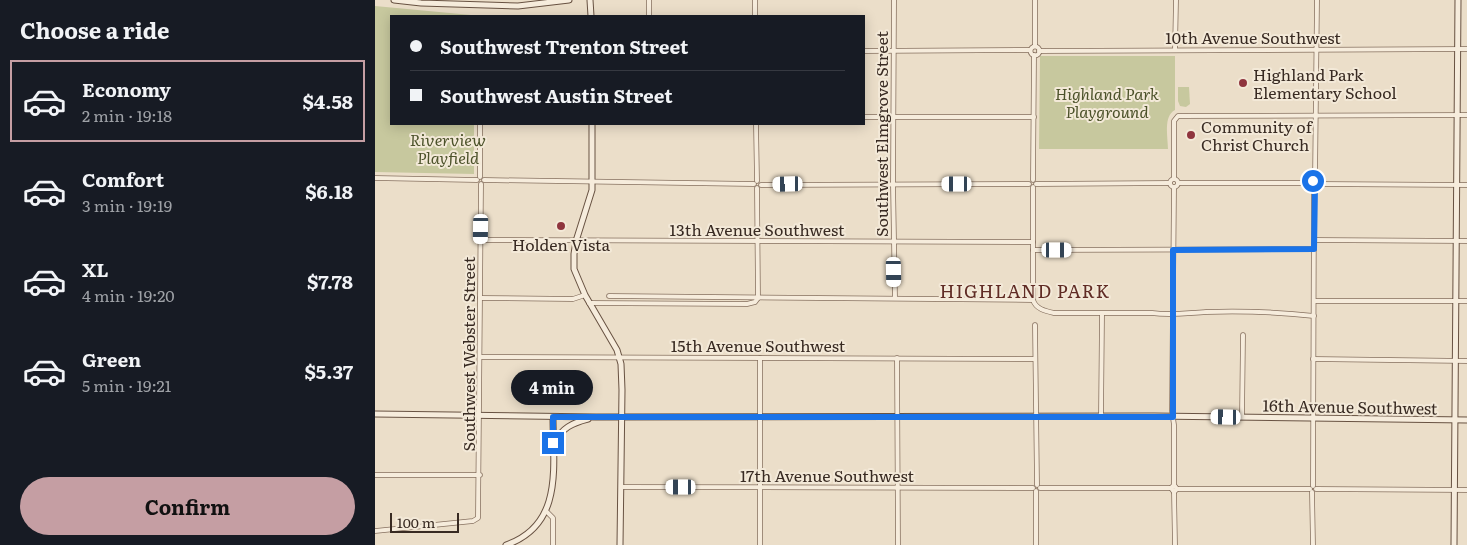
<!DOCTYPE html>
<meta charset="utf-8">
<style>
body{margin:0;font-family:Literata,serif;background:#20242c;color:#f1f3f6;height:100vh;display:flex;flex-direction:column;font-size:19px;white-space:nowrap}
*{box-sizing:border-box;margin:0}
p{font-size:16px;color:#9ea1a6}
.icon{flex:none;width:28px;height:28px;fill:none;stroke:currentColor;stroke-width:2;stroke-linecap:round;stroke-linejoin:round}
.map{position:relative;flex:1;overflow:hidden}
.details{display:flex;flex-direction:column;background:#171b24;width:375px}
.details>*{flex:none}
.hud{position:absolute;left:15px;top:15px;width:475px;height:110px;border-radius:0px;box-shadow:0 2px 12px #0003;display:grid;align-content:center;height:110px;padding:0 20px;background:#171b24}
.scale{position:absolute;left:15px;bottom:12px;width:69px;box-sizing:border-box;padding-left:5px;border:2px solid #382a22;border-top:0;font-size:14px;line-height:18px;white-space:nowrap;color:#382a22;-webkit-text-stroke:4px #f3e9d8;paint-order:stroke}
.end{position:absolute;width:22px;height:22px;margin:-11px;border:6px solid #1a73e8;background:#fff;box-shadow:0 0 0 2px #fff}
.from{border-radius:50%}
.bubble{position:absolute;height:35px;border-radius:18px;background:#171b24;box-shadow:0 2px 12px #0003;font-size:16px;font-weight:700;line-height:35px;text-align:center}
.car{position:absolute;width:15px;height:30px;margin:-15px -8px;border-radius:6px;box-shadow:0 0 4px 1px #0007;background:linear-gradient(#fff 24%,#345 0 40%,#fff 0 76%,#345 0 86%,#fff 0)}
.hud b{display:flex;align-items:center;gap:18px;height:48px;font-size:19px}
.hud b+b{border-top:1px solid #363941}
.hud i{width:12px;height:12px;background:#f1f3f6}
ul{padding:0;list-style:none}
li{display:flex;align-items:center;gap:15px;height:82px;margin:0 10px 8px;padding:0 10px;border:2px solid transparent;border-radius:0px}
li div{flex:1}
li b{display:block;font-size:19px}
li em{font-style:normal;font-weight:700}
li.active{border-color:#c59ea3}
li>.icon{width:45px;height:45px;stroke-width:1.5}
h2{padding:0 20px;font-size:22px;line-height:60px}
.action{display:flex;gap:10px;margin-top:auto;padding:10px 20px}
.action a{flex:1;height:58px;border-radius:30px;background:#c59ea3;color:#111;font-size:20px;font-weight:700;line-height:58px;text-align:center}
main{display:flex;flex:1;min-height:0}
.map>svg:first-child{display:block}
.green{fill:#c7c89e}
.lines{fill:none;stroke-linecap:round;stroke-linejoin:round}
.street-casing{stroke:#86705f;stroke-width:5.5}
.secondary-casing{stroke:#685242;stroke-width:7}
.street{stroke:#f6ecdc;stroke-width:4}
.secondary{stroke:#f6ecdc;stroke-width:5}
.route{stroke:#1a73e8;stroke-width:6}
.poi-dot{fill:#8f353e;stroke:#f3e9d8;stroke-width:2}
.labels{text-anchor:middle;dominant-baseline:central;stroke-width:4;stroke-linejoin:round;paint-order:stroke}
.street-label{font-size:16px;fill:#382a22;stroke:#f3e9d8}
.poi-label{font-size:16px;fill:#382a22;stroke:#f3e9d8;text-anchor:start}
.park-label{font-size:16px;font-style:italic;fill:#4c522a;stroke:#f3e9d8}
.neighbourhood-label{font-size:18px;letter-spacing:1px;fill:#602c25;stroke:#f3e9d8}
</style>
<main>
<section class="details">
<h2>Choose a ride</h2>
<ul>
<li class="active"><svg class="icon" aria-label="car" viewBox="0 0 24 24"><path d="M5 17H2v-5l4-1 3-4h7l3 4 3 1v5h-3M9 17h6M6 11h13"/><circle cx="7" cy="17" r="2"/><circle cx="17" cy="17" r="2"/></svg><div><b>Economy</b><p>2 min · 19:18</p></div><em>$4.58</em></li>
<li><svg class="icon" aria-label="car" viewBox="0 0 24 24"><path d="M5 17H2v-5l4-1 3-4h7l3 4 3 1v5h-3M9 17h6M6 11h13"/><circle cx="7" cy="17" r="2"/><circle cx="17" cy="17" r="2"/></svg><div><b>Comfort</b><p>3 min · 19:19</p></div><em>$6.18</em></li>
<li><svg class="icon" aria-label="car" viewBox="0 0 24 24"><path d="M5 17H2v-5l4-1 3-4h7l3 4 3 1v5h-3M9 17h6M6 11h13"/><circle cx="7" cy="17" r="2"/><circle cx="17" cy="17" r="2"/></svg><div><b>XL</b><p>4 min · 19:20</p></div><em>$7.78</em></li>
<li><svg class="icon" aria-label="car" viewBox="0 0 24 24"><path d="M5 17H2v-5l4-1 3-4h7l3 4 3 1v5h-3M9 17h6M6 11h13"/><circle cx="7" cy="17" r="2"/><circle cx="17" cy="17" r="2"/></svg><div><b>Green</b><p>5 min · 19:21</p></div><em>$5.37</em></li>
</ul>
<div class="action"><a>Confirm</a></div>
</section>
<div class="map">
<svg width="1092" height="545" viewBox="0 0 1092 545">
<rect width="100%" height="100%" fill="#ebdec9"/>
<!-- green -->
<g class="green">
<polygon points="0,6 96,15 16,16 16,124 99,124 99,174 0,172"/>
<path d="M665 56H800V110C788 116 793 137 793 149H664Z"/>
<polygon points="803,87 814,87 815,104 811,107 805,106 803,101"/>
</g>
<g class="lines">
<defs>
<g id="street">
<polyline points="274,0 274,16"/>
<polyline points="380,0 380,16"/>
<polyline points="519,0 518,184 520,298"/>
<polyline points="660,46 660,0"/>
<circle cx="660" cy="51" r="4.5"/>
<polyline points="800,50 801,0"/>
<polyline points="489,51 655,50"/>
<polyline points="664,51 1092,49"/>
<polyline points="489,117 659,117"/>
<polyline points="105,124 105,177"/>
<polyline points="381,124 382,181"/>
<polyline points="0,178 102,180"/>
<polyline points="799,179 799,121 803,116 1092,115"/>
<circle cx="799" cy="183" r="4"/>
<polyline points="109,180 379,184"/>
<polyline points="658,180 659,55"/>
<polyline points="940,180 942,0"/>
<polyline points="803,183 937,183"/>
<polyline points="661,184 795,183"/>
<polyline points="943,184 1092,185"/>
<polyline points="386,185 654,184"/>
<path d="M658 187V300C661 309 670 311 679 313H777C796 316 812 313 831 312 866 311 904 312 939 316"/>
<polyline points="799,187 797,411 799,425 799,485 802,489 799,492 796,488 799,485"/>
<polyline points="382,188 383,298"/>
<polyline points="105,240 658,242"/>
<polyline points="939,240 1092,241"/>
<polyline points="658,250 939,249"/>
<polyline points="234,296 658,300"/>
<polyline points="105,298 198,299 210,295"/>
<polyline points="939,301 1092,301"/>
<polyline points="214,303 372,304 380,302 383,298"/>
<polyline points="660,325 662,485"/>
<polyline points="105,357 660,359"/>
<polyline points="385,358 385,545"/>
<polyline points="522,358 523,545"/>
<polyline points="938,359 1092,361"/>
<polyline points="726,416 727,314"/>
<polyline points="867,417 868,335"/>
<polyline points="0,475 105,475"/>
<polyline points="938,486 939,186"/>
<polyline points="246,487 658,488"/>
<polyline points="665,488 796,488"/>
<polyline points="802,489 935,489"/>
<polyline points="941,489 1092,490"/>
<polyline points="799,492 800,545"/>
<polyline points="937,492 938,545"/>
<polyline points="171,511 178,518 178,545"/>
<polyline points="0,531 98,521 103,518 106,184"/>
<polyline points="661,545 661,491"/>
</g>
<g id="secondary">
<polyline points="19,0 46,3 143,6 194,0"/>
<polyline points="215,0 216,16"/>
<polyline points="217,124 217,190 201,241 199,254 199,269 210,295 242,350 246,364 247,390 245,545"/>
<polyline points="0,414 221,417 779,416 1092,420"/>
<path d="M179 443C187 428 197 423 213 419"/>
<path d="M131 545C189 525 178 466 178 417"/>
<polyline points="1079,545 1083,0"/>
</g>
</defs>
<!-- street casing -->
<use href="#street" class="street-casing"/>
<!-- secondary casing -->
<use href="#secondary" class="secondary-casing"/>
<!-- street -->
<use href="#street" class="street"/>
<!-- secondary -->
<use href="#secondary" class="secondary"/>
</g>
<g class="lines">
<!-- route -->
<polyline class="route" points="178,443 178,417 798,417 798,250 939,249 940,186 937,184 938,181"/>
</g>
<!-- markers -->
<g class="poi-dot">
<circle cx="868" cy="83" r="5"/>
<circle cx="816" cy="135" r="5"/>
<circle cx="186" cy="226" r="5"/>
</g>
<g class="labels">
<!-- street labels -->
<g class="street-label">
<text x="878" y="37">10th Avenue Southwest</text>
<text transform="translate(506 134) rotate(-90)">Southwest Elmgrove Street</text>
<text x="382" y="229">13th Avenue Southwest</text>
<text x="383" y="345">15th Avenue Southwest</text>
<text transform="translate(93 354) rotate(-90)">Southwest Webster Street</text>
<text transform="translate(975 406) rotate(1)">16th Avenue Southwest</text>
<text x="452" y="475">17th Avenue Southwest</text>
</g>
<!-- poi labels -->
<g class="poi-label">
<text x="878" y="74">Highland Park<tspan x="878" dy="18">Elementary School</tspan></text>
<text x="826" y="126">Community of<tspan x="826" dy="18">Christ Church</tspan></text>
<text x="186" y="244" text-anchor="middle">Holden Vista</text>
</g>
<!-- park labels -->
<g class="park-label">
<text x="732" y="93">Highland Park<tspan x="732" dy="18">Playground</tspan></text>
<text x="73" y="139">Riverview<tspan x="73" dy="18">Playfield</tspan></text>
</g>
<!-- neighbourhood labels -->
<g class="neighbourhood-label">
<text x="650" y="290">HIGHLAND PARK</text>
</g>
</g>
</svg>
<div class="scale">100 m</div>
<i class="end from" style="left:938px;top:181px"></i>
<i class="end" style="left:178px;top:443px"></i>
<div class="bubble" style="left:136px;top:370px;width:82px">4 min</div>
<i class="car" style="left:413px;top:184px;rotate:269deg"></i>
<i class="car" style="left:582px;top:184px;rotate:270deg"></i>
<i class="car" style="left:106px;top:229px;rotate:181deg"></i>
<i class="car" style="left:682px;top:250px;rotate:90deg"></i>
<i class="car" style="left:519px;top:272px;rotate:179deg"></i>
<i class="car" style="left:851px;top:417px;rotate:271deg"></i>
<i class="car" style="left:306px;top:487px;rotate:270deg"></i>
<div class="hud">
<b><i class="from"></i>Southwest Trenton Street</b>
<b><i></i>Southwest Austin Street</b>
</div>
</div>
</main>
